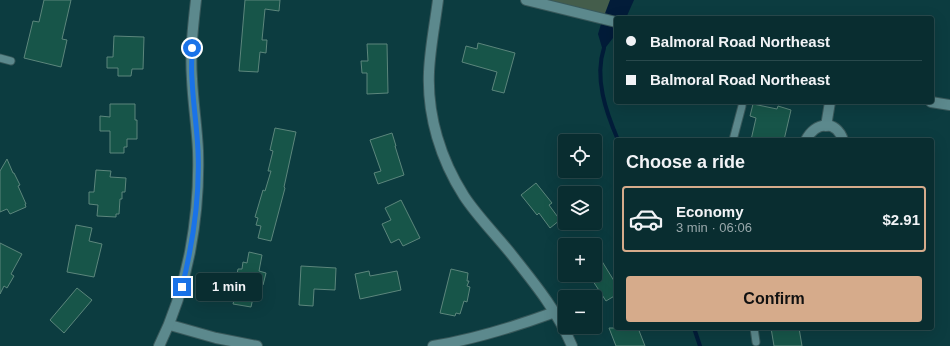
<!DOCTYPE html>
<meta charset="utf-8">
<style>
body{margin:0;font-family:Arial,sans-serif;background:#17393c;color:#f1f3f6;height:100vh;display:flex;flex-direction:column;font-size:15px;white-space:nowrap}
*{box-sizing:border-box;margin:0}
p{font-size:13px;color:#99a8ab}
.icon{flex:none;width:22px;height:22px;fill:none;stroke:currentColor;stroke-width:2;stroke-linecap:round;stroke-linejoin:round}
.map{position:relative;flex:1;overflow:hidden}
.details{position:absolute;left:614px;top:138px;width:320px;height:192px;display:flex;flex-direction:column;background:#092d30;border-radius:4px;box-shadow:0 4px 16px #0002,0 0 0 1px #29494c}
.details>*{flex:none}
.hud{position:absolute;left:614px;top:16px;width:320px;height:88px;border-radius:4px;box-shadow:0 4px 16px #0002,0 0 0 1px #29494c;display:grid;align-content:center;height:88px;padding:0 12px;background:#092d30}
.tools{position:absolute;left:558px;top:134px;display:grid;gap:8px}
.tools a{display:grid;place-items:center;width:44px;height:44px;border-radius:4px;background:#092d30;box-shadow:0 4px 16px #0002,0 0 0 1px #29494c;font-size:20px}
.end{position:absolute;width:18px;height:18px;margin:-9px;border:5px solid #1a73e8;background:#fff;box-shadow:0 0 0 2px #fff}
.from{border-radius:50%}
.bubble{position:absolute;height:28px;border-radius:4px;background:#092d30;box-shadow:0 4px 16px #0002,0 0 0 1px #29494c;font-size:13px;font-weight:700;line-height:28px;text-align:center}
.hud b{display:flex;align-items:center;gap:14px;height:38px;font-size:15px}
.hud b+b{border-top:1px solid #29494c}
.hud i{width:10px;height:10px;background:#f1f3f6}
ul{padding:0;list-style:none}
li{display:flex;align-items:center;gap:12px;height:66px;margin:0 8px 6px;padding:0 4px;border:2px solid #29494c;border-radius:4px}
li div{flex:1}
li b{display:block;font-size:15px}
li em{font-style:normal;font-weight:700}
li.selected{border-color:#d6ab8b}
li>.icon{width:36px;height:36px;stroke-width:1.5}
h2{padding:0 12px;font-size:18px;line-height:48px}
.action{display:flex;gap:8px;margin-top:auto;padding:8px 12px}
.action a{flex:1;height:46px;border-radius:4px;background:#d6ab8b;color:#111;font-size:16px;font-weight:700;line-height:46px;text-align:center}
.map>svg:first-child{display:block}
.green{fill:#445d4b}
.water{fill:#021c39}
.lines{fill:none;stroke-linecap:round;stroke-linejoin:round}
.stream{stroke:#021c39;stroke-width:4}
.building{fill:#175549;stroke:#5c867c}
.lane-casing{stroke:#39595b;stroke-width:9}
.street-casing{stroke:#39595b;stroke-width:12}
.secondary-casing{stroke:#39595b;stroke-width:12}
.lane{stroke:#5c898d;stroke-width:7}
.street{stroke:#5c898d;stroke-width:10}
.secondary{stroke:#5c898d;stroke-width:10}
.route{stroke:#1a73e8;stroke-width:5}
</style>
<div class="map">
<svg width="950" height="346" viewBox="0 0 950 346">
<rect width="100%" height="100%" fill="#0c3c40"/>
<!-- green -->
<polygon class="green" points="525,0 622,0 624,18"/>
<!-- water -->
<polygon class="water" points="610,0 634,0 626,18 616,18 616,34 603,51 598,34 601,24"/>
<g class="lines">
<!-- stream -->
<g class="stream">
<path d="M604 48C594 78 606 112 618 140"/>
<polyline points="694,328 700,346"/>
</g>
</g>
<!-- building -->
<g class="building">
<polygon points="44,0 71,0 62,39 67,40 61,67 24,58 33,21 39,22"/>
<polygon points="245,0 280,0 279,11 265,9 262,40 267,40 266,53 260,52 258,72 239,71"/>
<polygon points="114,36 144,37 143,69 132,69 131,76 118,76 118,68 107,68 107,57 113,57"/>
<polygon points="478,43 515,53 504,93 492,90 497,72 462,62 466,46 477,49"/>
<polygon points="367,44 387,44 388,93 367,94 367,73 362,73 361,61 368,61"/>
<polygon points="110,104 135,104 135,120 137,120 137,139 127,139 127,147 124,147 124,153 110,153 110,131 100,131 100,116 110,117"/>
<polygon points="753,104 777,109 778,106 791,110 784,140 751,140 756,118 750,116"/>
<polygon points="275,128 296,132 284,187 285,188 271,241 258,238 261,226 256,225 258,218 255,217 263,190 265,191 271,171 268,171 273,151 270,150"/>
<polygon points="392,133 396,146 395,146 404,175 378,184 374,173 381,171 370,140"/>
<polygon points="7,159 13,173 14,173 20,185 18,186 26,204 25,204 26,207 10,214 7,209 0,212 0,171"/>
<polygon points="96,170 111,171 110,177 126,178 125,192 122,192 122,199 120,199 119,214 116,214 116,217 97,216 98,205 89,204 89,192 94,192"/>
<polygon points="536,183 552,203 549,205 560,220 550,228 539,213 537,215 521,195"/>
<polygon points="401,200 420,238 403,246 399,239 391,243 382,224 391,220 385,208"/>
<polygon points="76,225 92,228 89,241 102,244 94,277 67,272"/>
<polygon points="0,243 22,254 11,274 14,276 7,288 4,286 0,294"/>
<polygon points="595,250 616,284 616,295 606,301 589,275 595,275"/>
<polygon points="249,252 262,255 259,271 266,273 263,285 256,284 251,307 233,304 235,296 233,296 238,269 242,269 243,262 247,263"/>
<polygon points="301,266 336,268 335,290 314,289 313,306 299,305"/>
<polygon points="451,269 468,273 467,281 469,281 467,286 470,287 467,302 464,301 460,314 456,313 455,316 440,313"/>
<polygon points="369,271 370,276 397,271 401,290 360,299 355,274"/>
<polygon points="77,288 92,300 64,333 50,320"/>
<polygon points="609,328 638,328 645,346 616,346"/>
<polygon points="771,328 799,328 802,346 774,346"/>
</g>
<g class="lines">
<defs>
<g id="lane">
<polyline points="0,58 11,61"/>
<polyline points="733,140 742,106"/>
<polyline points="754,328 756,342"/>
</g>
<g id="street">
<path d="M438 0C435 24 430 48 429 72 427 116 441 160 464 196 477 216 497 236 512 255 535 284 558 312 572 346"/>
<polyline points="826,126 830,102"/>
<path d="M806 140C815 122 836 119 843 140"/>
<polyline points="170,325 216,338 257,346"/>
<path d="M159 346C188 288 200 216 198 151 197 127 193 103 192 79 190 52 193 26 196 0"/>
<path d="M433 346C476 339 514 327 555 312"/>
</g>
<g id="secondary">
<polyline points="526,0 616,22"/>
<polyline points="931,102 950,105"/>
</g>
</defs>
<!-- lane casing -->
<use href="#lane" class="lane-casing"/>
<!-- street casing -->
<use href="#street" class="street-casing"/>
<!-- secondary casing -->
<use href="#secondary" class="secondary-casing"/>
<!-- lane -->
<use href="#lane" class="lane"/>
<!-- street -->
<use href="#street" class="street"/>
<!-- secondary -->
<use href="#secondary" class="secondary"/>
</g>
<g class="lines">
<!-- route -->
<path class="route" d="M182 287C193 243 200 197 198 151 197 127 193 103 192 79 191 68 192 58 192 48"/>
</g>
</svg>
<div class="tools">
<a><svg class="icon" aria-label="locate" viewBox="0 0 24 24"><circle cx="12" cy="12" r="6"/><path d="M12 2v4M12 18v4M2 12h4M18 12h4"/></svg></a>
<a><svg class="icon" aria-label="layers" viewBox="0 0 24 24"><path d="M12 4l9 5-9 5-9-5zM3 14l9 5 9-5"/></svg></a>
<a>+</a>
<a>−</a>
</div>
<i class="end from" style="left:192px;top:48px"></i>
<i class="end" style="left:182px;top:287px"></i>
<div class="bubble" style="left:196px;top:273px;width:66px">1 min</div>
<div class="hud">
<b><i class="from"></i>Balmoral Road Northeast</b>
<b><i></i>Balmoral Road Northeast</b>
</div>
<section class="details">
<h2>Choose a ride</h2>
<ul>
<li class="selected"><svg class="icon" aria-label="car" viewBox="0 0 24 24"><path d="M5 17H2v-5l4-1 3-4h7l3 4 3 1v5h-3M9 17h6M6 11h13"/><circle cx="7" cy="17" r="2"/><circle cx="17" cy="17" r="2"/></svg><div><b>Economy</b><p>3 min · 06:06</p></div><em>$2.91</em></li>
</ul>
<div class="action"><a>Confirm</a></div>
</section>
</div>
